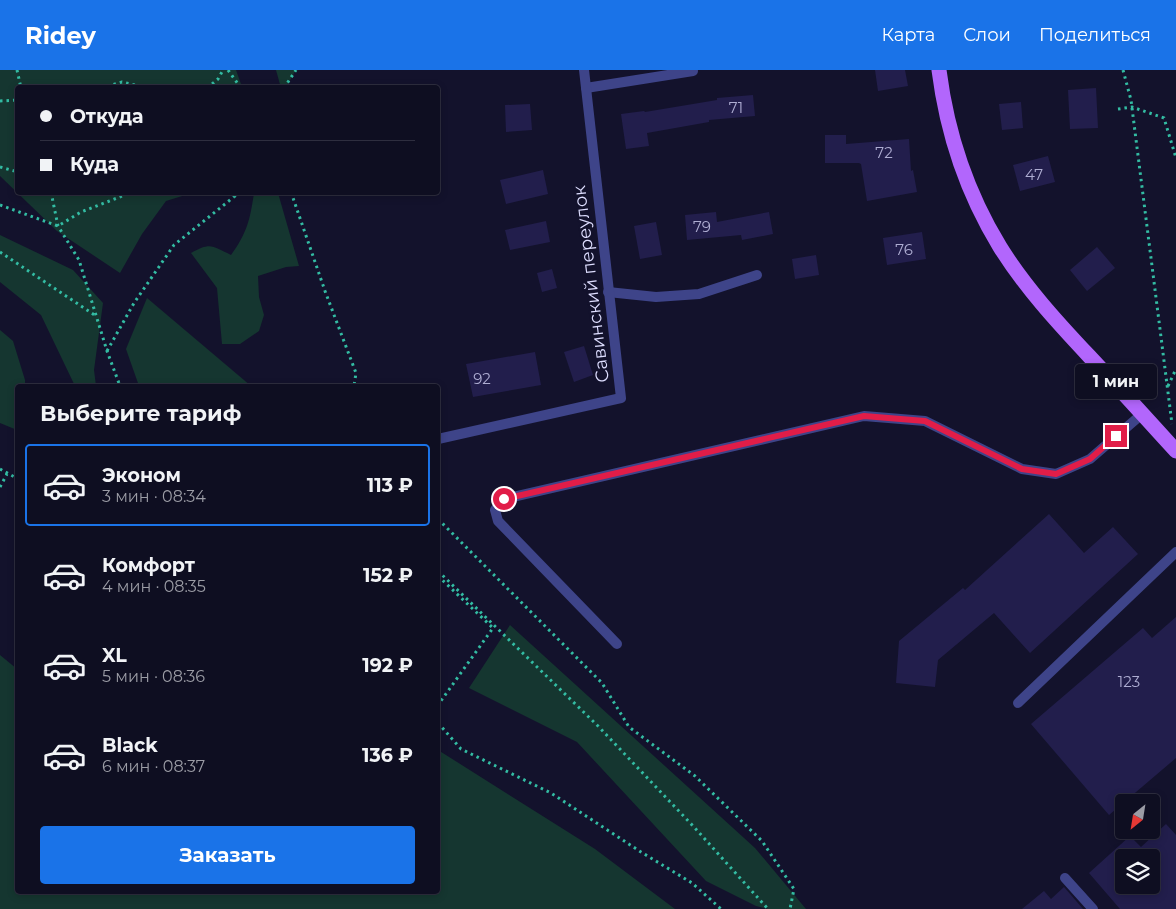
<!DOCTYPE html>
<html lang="ru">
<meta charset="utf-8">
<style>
body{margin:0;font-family:Montserrat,sans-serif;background:#1c1c2e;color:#f1f3f6;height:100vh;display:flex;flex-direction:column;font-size:19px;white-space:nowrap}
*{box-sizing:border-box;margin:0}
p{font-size:16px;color:#9b9ca5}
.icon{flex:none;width:28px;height:28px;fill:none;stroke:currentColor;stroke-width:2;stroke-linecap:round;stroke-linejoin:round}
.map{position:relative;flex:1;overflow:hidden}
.panel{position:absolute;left:15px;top:314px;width:425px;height:510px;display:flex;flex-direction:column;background:#0e0e21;border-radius:5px;box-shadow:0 2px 8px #0003,0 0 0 1px #2e2e3f}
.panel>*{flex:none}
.guide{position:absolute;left:15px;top:15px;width:425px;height:110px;border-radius:5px;box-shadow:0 2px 8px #0003,0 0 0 1px #2e2e3f;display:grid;align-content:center;height:110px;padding:0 25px;background:#0e0e21}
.needle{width:32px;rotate:210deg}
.buttons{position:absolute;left:1115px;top:724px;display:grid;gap:10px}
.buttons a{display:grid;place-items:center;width:45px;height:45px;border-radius:5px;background:#0e0e21;box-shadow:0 2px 8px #0003,0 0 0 1px #2e2e3f;font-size:25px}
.end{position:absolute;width:22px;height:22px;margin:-11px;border:6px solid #e11d48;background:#fff;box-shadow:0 0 0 2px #fff}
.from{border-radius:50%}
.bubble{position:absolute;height:35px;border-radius:5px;background:#0e0e21;box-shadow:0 2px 8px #0003,0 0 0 1px #2e2e3f;font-size:16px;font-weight:700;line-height:35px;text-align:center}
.guide b{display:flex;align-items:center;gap:18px;height:48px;font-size:19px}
.guide b+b{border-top:1px solid #2e2e3f}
.guide i{width:12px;height:12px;background:#f1f3f6}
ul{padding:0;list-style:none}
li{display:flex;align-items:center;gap:15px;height:82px;margin:0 10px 8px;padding:0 15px;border:2px solid transparent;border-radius:5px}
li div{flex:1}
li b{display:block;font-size:19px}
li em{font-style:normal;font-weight:700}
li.selected{border-color:#1a73e8}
li>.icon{width:45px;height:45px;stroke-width:1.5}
h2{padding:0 25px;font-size:22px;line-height:60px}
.primary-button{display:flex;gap:10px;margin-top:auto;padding:10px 25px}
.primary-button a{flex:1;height:58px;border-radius:5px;background:#1a73e8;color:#fff;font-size:20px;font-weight:700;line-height:58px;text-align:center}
header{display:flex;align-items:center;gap:30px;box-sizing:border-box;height:70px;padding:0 25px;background:#1a73e8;color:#fff}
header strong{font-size:24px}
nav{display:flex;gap:28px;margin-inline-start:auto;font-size:18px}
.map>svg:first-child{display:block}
.green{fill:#153630}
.building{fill:#221e4c;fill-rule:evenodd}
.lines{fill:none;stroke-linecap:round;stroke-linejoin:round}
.path{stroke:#33bca3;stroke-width:3;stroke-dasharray:2.5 4;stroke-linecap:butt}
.lane{stroke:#3e4489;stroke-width:10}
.street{stroke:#3e4489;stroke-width:10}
.primary{stroke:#b266fc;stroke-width:15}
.route{stroke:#e11d48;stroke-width:6}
.labels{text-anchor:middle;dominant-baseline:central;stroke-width:4.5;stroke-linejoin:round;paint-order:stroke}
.number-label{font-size:15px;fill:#aeadd2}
.street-label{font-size:18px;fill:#ddddfe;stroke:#13122c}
</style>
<header>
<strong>Ridey</strong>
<nav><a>Карта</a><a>Слои</a><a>Поделиться</a></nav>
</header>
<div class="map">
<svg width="1176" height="839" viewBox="0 0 1176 839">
<rect width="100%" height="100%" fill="#13122c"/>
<!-- green -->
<g class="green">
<polygon points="0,0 236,0 242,17 18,18 18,122 192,123 166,131 142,164 120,203 57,161 0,106"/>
<polygon points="276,0 296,0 286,17 281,18"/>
<path d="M254 123H278L299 196 286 197 258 206 259 227 264 245 259 261 240 274H222L217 218 191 183C211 172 212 176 231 185 247 163 250 150 254 123Z"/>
<polygon points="0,165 73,200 103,233 94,300 96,316 75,316 41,245 0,212"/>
<polygon points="147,228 251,316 139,316 126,279"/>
<polygon points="0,260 13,271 25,310 25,316 18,316 17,360 0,353"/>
<polygon points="510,555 755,778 806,839 768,839 756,836 706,811 577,672 469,618"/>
<polygon points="0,585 17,599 18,821 438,821 438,680 595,779 675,839 0,839"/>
</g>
<!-- building -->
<g class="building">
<polygon points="875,0 905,0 908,16 878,21"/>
<polygon points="1096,18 1098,58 1070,59 1068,20"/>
<polygon points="753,25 755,46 709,50 709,52 647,63 649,76 626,79 621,44 644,41 645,42 717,30 717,28"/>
<polygon points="1021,32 1023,58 1002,60 999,34"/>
<polygon points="530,34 532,60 506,62 505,35"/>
<polygon points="825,65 846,65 846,74 909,69 911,101 913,100 917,122 867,131 861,94 859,93 825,93"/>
<polygon points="1048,86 1055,112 1020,121 1013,95"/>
<polygon points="543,100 548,124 506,134 500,110"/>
<polygon points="716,142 717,152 769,142 773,164 742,170 741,165 687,170 685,145"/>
<polygon points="546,151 550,172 510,180 505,160"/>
<polygon points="656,152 662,185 640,189 634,156"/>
<polygon points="922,162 926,189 887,195 883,168"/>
<polygon points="1097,177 1115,198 1087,221 1070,200"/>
<polygon points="816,185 819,205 795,209 792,189"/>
<polygon points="552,199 557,218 542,222 537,203"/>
<polygon points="584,276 593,305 574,312 564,282"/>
<polygon points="535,282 541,315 473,327 466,294"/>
<polygon points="1049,444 1084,483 1113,457 1138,484 1030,583 994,543 938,590 935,617 896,613 899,571 963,518 965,520"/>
<polygon points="1176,547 1176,688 1109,745 1031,654 1143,558 1152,568"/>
<path d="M1166 754 1176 765V839H1120L1089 803 1130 766 1141 777ZM1124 788H1151V815H1124Z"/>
<polygon points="1064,817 1083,839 1022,839 1044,821 1051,829"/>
</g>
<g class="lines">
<!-- path -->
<g class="path">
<polyline points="17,0 21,18"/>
<polyline points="228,0 241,18"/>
<polyline points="1123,0 1131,30 1172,354"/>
<polyline points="101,18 122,12 147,18"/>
<polyline points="207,18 218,9 223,0"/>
<polyline points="284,18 296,0"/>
<polyline points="0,31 18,30"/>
<polyline points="1118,39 1132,37 1164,48 1176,88"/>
<polyline points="0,97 18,102"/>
<polyline points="51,122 58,156 79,190 107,281 120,316"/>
<polyline points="291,122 325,221 356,303 354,316"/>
<polyline points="0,135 58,156 81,142 130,123 134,122"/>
<polyline points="0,182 96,246"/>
<polyline points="107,281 134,233 174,175 235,126 236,122"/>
<polyline points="1168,316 1176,299"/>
<polyline points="0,399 18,409"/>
<polyline points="0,417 7,404"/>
<polyline points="438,449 602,613 629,657 695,706 762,771 794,819 790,839"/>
<polyline points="438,501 598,656 694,757 768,839"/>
<polyline points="438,506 493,558 438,635"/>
<polyline points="438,653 461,679 551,723 641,782 692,813 721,839"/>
</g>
<!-- lane -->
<g class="lane">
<polyline points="586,18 693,1"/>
<polyline points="608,222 656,227 699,224 757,205"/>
<polyline points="617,574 498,451 495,440 504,429 864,346 925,351 1022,399 1056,404 1090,389 1142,344"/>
<polyline points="1018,633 1176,482"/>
<polyline points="1065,808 1093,839"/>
</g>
<!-- street -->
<polyline class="street" points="438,369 621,328 584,0"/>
<!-- primary -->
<path class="primary" d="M939 0C947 63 967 123 1000 177 1025 217 1057 252 1089 286 1118 317 1147 349 1176 381"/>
</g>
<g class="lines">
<!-- route -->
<polyline class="route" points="504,429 864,346 925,351 1022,399 1056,404 1090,389 1116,366"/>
</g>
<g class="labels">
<!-- number labels -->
<g class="number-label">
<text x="736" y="37">71</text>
<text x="884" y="82">72</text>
<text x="1034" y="104">47</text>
<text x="702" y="156">79</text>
<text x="904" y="179">76</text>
<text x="482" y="308">92</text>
<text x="1129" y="611">123</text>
</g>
<!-- street labels -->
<g class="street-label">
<text transform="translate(591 214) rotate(-97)">Савинский переулок</text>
</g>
</g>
</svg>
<div class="buttons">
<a><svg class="needle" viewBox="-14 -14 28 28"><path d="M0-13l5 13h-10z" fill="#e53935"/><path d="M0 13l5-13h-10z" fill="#9b9ca5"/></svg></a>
<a><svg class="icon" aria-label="layers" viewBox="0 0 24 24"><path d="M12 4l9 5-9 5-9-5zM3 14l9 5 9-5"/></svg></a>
</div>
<i class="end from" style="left:504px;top:429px"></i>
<i class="end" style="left:1116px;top:366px"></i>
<div class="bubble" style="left:1075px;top:294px;width:82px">1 мин</div>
<div class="guide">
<b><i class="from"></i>Откуда</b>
<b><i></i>Куда</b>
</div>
<section class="panel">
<h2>Выберите тариф</h2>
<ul>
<li class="selected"><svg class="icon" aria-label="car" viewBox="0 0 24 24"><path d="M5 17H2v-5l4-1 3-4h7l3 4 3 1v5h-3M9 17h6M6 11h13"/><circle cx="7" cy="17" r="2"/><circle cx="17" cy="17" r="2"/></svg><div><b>Эконом</b><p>3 мин · 08:34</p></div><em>113 ₽</em></li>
<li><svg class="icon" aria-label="car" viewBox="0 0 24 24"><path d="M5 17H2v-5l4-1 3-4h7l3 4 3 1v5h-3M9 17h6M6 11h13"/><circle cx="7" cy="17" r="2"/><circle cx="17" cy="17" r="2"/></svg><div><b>Комфорт</b><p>4 мин · 08:35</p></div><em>152 ₽</em></li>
<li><svg class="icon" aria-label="car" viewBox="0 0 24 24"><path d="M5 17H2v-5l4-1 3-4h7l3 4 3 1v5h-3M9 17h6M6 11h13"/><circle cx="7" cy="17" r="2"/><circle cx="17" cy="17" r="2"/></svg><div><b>XL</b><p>5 мин · 08:36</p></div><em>192 ₽</em></li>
<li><svg class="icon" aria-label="car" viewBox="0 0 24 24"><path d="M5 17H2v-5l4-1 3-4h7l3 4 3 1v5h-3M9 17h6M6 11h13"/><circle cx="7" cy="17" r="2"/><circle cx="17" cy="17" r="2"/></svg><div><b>Black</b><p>6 мин · 08:37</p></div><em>136 ₽</em></li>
</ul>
<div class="primary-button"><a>Заказать</a></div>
</section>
</div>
